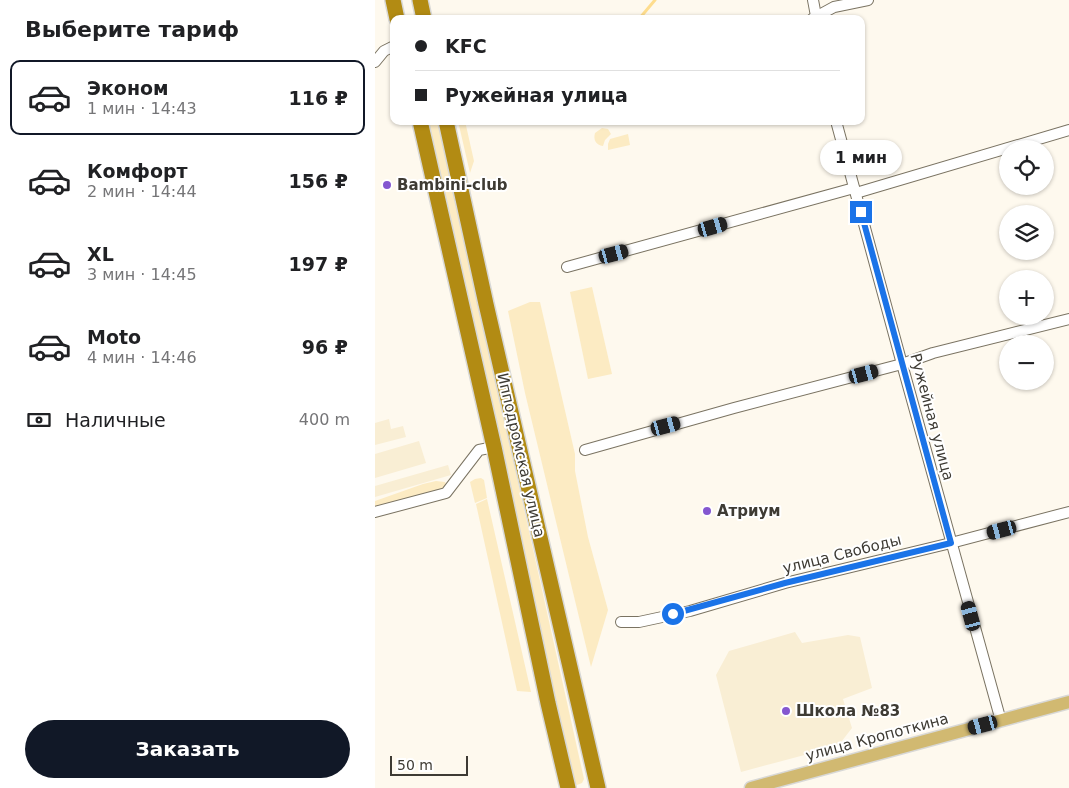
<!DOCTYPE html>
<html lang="ru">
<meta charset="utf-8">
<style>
body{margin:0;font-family:"DejaVu Sans",sans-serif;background:#f6f6f6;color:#202124;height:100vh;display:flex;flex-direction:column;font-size:19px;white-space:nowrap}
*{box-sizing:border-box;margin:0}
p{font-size:16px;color:#757577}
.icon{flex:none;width:28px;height:28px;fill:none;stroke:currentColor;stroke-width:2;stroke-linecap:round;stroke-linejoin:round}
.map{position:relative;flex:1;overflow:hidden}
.sheet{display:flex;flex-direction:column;background:#fff;width:375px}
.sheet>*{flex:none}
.top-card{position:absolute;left:15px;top:15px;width:475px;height:110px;border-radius:10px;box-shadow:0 1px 4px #0004;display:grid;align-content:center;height:110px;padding:0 25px;background:#fff}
.buttons{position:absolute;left:624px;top:140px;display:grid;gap:10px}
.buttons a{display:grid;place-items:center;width:55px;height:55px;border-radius:50%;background:#fff;box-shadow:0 1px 4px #0004;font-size:25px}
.scale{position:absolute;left:15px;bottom:12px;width:78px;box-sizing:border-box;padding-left:5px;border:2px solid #3e3b34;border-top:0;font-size:14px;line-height:18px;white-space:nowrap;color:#3e3b34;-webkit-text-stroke:4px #fff;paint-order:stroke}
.end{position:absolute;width:22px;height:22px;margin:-11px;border:6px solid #1a73e8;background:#fff;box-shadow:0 0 0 2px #fff}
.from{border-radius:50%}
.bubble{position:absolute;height:35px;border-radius:18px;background:#fff;box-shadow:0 1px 4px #0004;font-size:16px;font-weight:700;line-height:35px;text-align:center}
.car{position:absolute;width:15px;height:30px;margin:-15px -8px;border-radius:6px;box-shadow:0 0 4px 1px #0007;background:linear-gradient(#222 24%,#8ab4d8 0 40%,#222 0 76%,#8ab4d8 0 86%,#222 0)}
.top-card b{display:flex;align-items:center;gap:18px;height:48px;font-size:19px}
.top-card b+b{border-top:1px solid #e0e0e0}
.top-card i{width:12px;height:12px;background:#202124}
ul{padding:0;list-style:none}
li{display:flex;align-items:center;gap:15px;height:75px;margin:0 10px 8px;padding:0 15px;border:2px solid transparent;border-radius:10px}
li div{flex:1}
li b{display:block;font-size:19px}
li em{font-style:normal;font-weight:700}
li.on{border-color:#111827}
li>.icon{width:45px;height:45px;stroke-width:1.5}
h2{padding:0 25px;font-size:22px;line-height:60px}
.pay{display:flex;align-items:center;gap:12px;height:55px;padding:0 25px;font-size:19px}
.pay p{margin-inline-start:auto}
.primary-button{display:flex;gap:10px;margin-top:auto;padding:10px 25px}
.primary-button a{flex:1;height:58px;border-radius:30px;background:#111827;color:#fff;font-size:20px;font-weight:700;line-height:58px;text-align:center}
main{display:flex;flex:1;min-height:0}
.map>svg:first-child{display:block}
.built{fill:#f9eed4}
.green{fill:#fcebc3}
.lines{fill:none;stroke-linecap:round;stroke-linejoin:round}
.stream{stroke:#fedd8e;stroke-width:3}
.minor-casing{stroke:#7a7362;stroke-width:12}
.major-casing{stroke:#d8d8d6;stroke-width:15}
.highway-casing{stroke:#d8d8d6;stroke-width:18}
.minor{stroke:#fff;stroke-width:10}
.major{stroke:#d1b971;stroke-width:12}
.highway{stroke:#b28b13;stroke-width:15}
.route{stroke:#1a73e8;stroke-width:6}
.poi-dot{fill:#8457d0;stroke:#fff;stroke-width:2}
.labels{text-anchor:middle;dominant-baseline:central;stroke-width:4;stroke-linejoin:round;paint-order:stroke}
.poi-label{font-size:15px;font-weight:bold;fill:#3e3b34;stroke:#fff;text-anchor:start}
.street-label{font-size:15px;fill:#3e3b34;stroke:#fff}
</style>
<main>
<section class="sheet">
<h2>Выберите тариф</h2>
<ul>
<li class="on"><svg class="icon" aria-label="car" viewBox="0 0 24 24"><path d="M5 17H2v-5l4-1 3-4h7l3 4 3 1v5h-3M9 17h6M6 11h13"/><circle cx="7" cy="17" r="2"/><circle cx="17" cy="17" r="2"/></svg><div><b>Эконом</b><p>1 мин · 14:43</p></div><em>116 ₽</em></li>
<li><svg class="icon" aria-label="car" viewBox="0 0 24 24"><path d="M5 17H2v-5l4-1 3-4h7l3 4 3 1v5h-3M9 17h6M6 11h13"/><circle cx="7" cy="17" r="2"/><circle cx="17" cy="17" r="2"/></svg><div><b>Комфорт</b><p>2 мин · 14:44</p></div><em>156 ₽</em></li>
<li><svg class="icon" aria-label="car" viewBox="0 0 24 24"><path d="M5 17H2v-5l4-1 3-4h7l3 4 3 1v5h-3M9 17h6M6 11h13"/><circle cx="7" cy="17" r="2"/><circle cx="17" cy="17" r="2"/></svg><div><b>XL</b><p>3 мин · 14:45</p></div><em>197 ₽</em></li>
<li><svg class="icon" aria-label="car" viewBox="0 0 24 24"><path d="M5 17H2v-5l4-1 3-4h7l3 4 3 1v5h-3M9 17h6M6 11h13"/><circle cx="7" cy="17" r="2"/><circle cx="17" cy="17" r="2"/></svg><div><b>Moto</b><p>4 мин · 14:46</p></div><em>96 ₽</em></li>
</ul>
<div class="pay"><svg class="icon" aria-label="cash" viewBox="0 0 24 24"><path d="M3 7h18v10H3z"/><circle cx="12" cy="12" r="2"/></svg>Наличные<p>400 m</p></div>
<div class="primary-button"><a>Заказать</a></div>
</section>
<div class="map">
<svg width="694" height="788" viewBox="0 0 694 788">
<rect width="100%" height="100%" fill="#fef9ee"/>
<!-- built -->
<g class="built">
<polygon points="14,419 16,429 28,426 31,437 0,445 0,423"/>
<polygon points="44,441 51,463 0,478 0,454"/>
<polygon points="73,465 76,475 0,497 0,486"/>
<polygon points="420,632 427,643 473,635 485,637 497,688 468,699 477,728 463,746 366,772 341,675 354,651"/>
</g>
<!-- green -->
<g class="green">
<polygon points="50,121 63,121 209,779 207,783 202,785 197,781"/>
<polygon points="83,121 90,121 99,161 95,173"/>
<path d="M227 128 233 129 236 134 230 140 228 146C221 145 218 140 220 133Z"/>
<polygon points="253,134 255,145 233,150 233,144 235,139"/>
<polygon points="217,287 237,374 213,379 195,292"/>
<polygon points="155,302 165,302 200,454 200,471 213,537 233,610 216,667 150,393 133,311"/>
<polygon points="106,478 109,480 112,498 100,503 95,482 100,479"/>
<polygon points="61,481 70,482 72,487 0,507 0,501 48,484"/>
<polygon points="112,499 156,692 142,691 101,504"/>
</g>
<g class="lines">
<!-- stream -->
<polyline class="stream" points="264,19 280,0"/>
<defs>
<g id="minor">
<polyline points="438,0 441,16"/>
<polyline points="437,19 459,7 493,0"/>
<polyline points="0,62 9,51 19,46"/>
<polyline points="461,121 527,364 626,721"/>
<polyline points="481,193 694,130"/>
<polyline points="192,267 479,188"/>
<polyline points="210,450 359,408 527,364 558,353 694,319"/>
<polyline points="0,512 71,493 104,450 119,447"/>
<polyline points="246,622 264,622 315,611 410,583 576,543 694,512"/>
</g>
<polyline id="major" points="376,788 694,702"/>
<g id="highway">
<polyline points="18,0 22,19"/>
<polyline points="45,0 49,19"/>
<polyline points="45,121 119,447 173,703 193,788"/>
<polyline points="71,121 111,304 223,788"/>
</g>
</defs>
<!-- minor casing -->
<use href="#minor" class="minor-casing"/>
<!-- major casing -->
<use href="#major" class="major-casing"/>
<!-- highway casing -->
<use href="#highway" class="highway-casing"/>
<!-- minor -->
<use href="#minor" class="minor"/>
<!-- major -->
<use href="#major" class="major"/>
<!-- highway -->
<use href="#highway" class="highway"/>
</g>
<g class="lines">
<!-- route -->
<polyline class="route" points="298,614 410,583 576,543 486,212"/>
</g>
<!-- markers -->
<g class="poi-dot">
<circle cx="12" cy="185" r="5"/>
<circle cx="332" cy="511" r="5"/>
<circle cx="411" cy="711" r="5"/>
</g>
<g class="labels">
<!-- poi labels -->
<g class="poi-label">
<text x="22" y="185">Bambini-club</text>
<text x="342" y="511">Атриум</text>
<text x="421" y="711">Школа №83</text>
</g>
<!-- street labels -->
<g class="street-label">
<text transform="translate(557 417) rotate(75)">Ружейная улица</text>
<text transform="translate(146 455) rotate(77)">Ипподромская улица</text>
<text transform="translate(467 554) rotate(-14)">улица Свободы</text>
<text transform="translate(502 737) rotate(-15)">улица Кропоткина</text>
</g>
</g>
</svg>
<div class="buttons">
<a><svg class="icon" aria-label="locate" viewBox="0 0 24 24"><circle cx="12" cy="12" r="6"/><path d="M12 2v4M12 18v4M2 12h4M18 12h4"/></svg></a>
<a><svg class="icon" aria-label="layers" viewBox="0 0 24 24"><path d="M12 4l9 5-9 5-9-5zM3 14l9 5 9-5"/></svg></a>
<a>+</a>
<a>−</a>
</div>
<div class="scale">50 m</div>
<i class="end from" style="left:298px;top:614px"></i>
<i class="end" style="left:486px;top:212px"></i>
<div class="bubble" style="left:445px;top:140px;width:82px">1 мин</div>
<i class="car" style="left:338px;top:227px;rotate:74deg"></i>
<i class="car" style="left:239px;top:254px;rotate:75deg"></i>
<i class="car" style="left:489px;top:374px;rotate:75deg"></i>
<i class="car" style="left:291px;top:426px;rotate:75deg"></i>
<i class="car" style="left:627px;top:530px;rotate:255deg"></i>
<i class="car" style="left:596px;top:616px;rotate:345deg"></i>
<i class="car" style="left:608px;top:725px;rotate:255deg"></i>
<div class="top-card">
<b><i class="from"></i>KFC</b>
<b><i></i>Ружейная улица</b>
</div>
</div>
</main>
